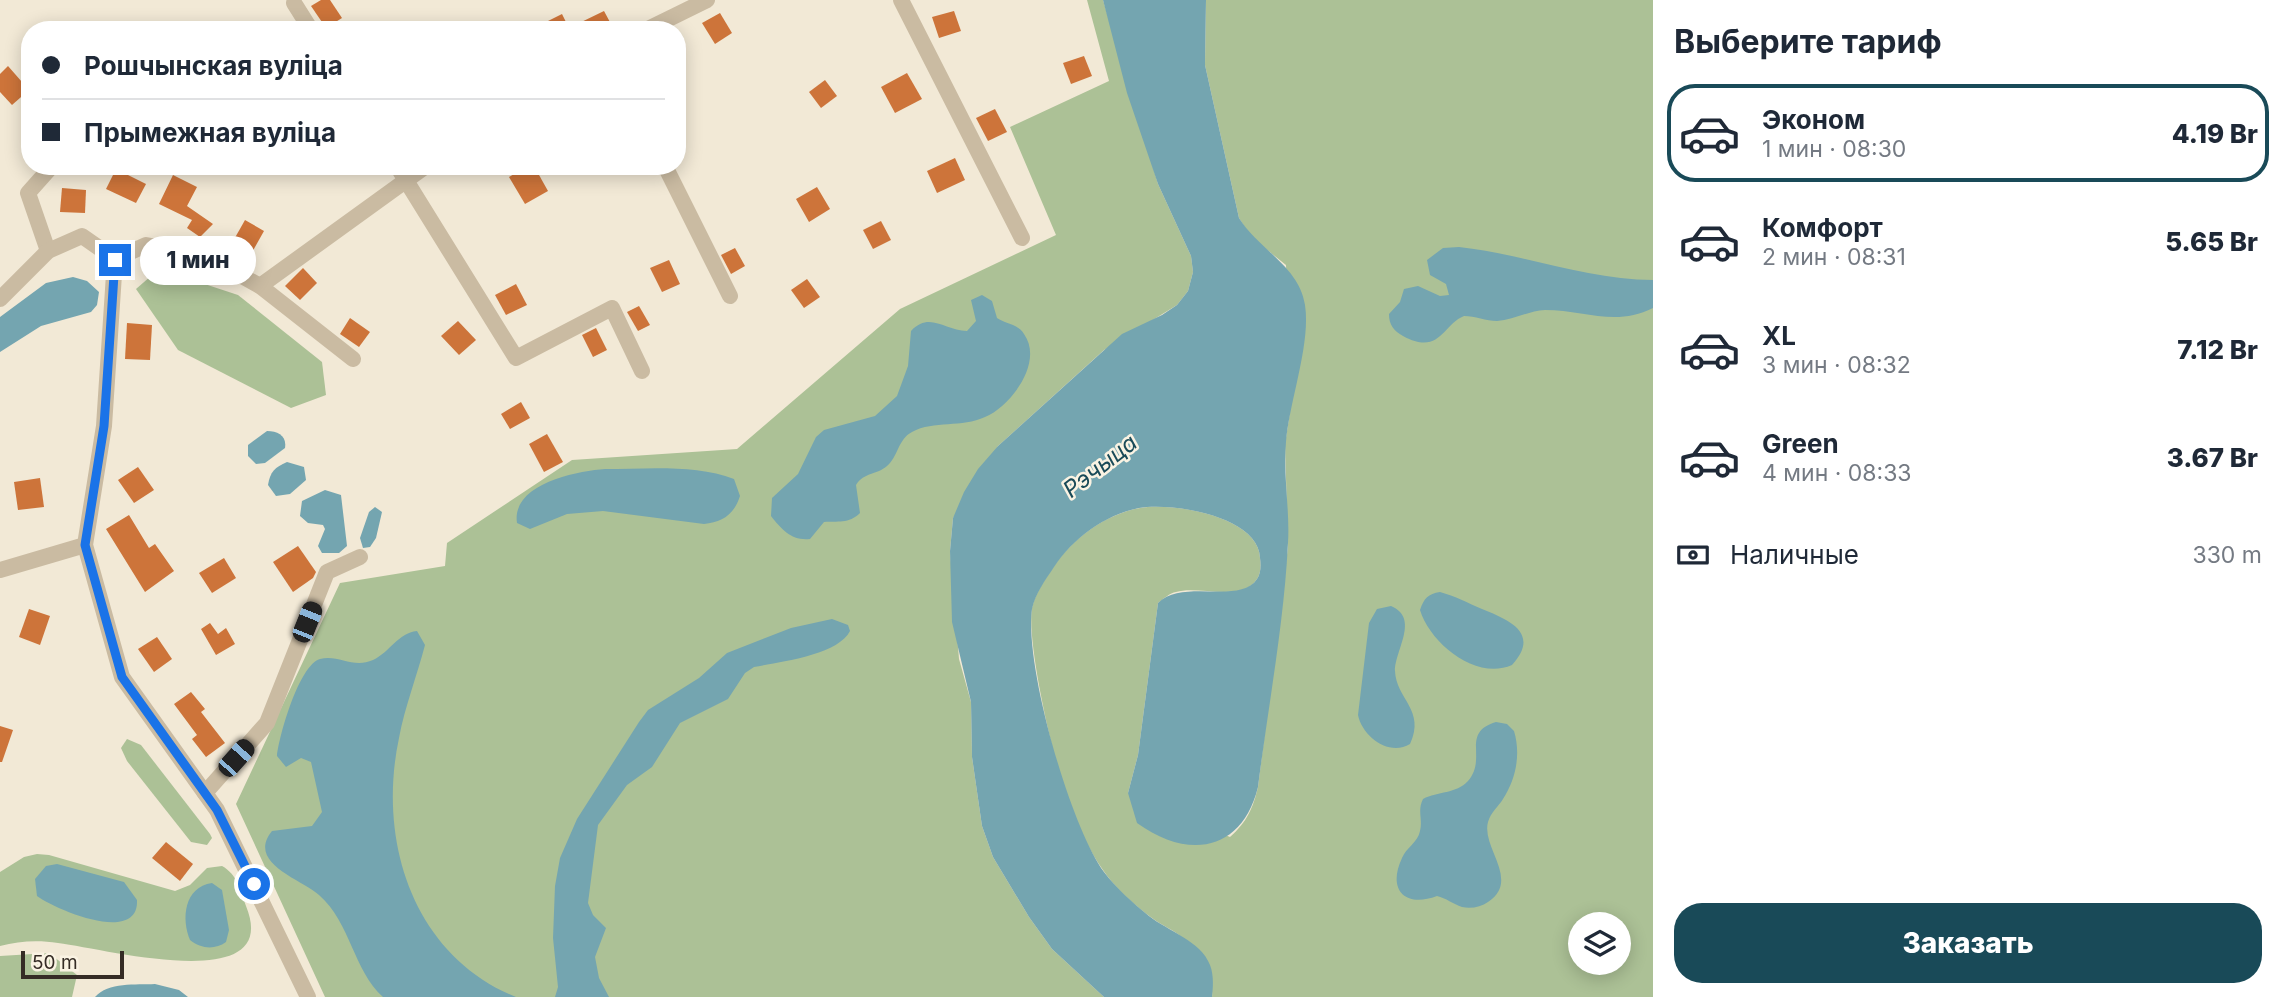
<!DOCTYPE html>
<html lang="ru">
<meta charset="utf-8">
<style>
body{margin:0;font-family:Inter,sans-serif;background:#f6f6f7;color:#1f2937;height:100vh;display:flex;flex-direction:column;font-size:26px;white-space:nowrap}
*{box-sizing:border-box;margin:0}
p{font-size:23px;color:#747a83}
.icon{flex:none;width:38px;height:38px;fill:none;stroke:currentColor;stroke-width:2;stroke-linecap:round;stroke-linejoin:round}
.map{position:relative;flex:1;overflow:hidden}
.side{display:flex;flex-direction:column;background:#fff;width:630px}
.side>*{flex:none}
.hud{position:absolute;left:21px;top:21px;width:665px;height:154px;border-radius:28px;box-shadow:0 4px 18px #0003;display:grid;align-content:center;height:154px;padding:0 21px;background:#fff}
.fabs{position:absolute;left:1568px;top:912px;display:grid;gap:14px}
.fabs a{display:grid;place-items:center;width:63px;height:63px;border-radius:50%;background:#fff;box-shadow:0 4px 18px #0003;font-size:35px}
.scale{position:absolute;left:21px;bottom:18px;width:103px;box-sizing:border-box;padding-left:7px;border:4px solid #352c25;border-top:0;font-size:19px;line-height:24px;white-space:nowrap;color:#352c25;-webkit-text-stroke:5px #faf3e3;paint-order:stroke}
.end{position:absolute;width:32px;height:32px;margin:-16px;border:9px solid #1a73e8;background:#fff;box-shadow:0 0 0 4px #fff}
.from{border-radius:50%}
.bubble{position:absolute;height:49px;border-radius:24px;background:#fff;box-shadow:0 4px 18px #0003;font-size:23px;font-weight:800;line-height:49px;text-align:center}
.car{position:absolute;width:21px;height:42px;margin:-21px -10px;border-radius:9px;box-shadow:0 0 5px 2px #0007;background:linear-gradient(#222 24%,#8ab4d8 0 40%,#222 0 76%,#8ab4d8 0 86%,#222 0)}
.hud b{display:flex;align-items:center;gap:24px;height:66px;font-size:26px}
.hud b+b{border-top:2px solid #e0e1e3}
.hud i{width:18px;height:18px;background:#1f2937}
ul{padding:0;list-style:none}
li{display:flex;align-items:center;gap:21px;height:98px;margin:0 14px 10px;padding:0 7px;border:4px solid transparent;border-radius:28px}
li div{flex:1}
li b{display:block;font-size:26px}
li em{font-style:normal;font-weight:800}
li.selected{border-color:#194a58}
li>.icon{width:63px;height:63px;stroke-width:1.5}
h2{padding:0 21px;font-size:32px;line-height:84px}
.pay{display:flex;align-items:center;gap:18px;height:77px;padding:0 21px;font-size:26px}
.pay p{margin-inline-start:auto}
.button{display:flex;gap:14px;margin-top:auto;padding:14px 21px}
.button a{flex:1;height:80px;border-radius:28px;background:#194a58;color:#fff;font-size:28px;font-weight:800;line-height:80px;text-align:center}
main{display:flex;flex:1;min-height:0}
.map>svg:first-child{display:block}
.green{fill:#acc196;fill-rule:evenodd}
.water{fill:#74a5b0}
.building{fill:#cd743a}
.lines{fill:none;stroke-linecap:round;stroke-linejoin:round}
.minor{stroke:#cabba2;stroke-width:16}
.route{stroke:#1a73e8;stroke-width:9}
.labels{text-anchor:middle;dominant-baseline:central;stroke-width:5;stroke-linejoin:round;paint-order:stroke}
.water-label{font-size:23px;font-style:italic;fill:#194a58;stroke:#faf3e3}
</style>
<main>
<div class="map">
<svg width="1653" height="997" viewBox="0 0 1653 997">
<rect width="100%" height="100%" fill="#f2e9d6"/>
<!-- green -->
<g class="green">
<polygon points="1087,0 1103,0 1158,184 1191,256 1193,272 1188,291 1177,305 1104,350 998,446 953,518 950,551 959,659 971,702 972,757 982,826 993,857 1029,917 1052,949 1104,997 325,997 236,804 340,583 445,566 447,543 572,460 737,449 900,309 1056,235 1010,127 1109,81"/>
<path d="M1206 0H1653V997H1212C1214 978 1198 950 1183 938 1174 930 1161 925 1152 918 1134 905 1115 888 1103 870 1090 852 1080 830 1071 809 1056 774 1026 643 1032 608 1035 593 1046 578 1054 566 1073 538 1106 514 1140 508 1171 502 1259 516 1260 558 1261 565 1261 573 1257 579 1242 603 1198 585 1176 592 1170 593 1163 599 1158 603L1138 755 1128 793 1230 837C1247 822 1253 808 1258 787L1288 547 1285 444 1290 412 1286 265 1251 237 1239 218 1205 65ZM1580 924H1619V962H1580Z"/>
<polygon points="159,269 238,295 322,362 326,395 291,408 178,350 136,289"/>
<polygon points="127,739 141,745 210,834 212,838 207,845 191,842 127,761 121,748"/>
<path d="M37 854 49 855 175 891 190 885 207 868 222 866C237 874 241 891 246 906 283 997 107 949 58 943 38 940 19 941 0 946V872L24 857Z"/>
<polygon points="49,953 77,975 72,997 0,997 0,956"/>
</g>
<!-- water -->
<g class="water">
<path d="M1103 0H1206L1205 65 1239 218C1259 250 1299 266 1305 305 1311 344 1289 402 1286 442 1283 476 1290 510 1288 543 1284 624 1268 707 1258 787 1242 852 1188 860 1137 823L1128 793 1138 755 1158 603C1183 578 1240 605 1257 579 1261 573 1261 565 1260 558 1259 516 1171 502 1139 508 1105 515 1073 538 1054 567 1046 579 1035 594 1032 609 1024 664 1070 826 1104 872 1116 888 1133 903 1149 916 1168 931 1201 941 1210 965 1214 975 1213 987 1212 997H1104L1052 949 1029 917 993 857 982 826 972 757 971 702 952 622 950 551 953 518 964 492 978 469 998 446 1122 334 1162 315 1177 305 1188 291 1193 272 1191 256 1158 184 1127 93Z"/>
<path d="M1459 247C1524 254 1588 280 1653 280V308C1616 327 1584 310 1545 310 1528 311 1513 320 1497 321 1486 321 1475 316 1464 316 1442 325 1440 356 1403 336 1394 331 1389 325 1389 314L1400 302 1404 289 1418 286 1440 296 1449 295 1446 284 1430 275 1427 260 1443 248Z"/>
<polygon points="73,277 87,281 99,292 97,305 91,312 41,326 0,352 0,317 46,283"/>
<path d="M982 295 992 301 997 318C1006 324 1018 324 1024 334 1044 362 1011 406 985 417 962 428 934 420 912 432 898 439 898 457 887 466 877 475 864 472 856 485L860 513C849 524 837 521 824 522L810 539C792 541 782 530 771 516L772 498 798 474 816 437 824 430 875 416 897 396 908 366 911 331C930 311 945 331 967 331L976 321 971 300Z"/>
<path d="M267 431C278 431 287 436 285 448L265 463 256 464 248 456V445Z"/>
<path d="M287 462 304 467 306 480 290 494 276 496 268 485C270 472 275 467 287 462Z"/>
<path d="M605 469C645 469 696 464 734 479L740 496C734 515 722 522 704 524L603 511 567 514 530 529 517 523C511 484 577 471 605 469Z"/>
<polygon points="325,490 341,495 347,546 339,553 322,553 318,546 325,529 323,525 308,523 300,516 302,501"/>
<polygon points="375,507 382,512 376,538 370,547 363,548 360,538 369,512"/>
<path d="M1440 592C1455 596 1468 603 1482 609 1509 620 1541 633 1512 665 1476 681 1430 643 1420 610 1424 598 1428 594 1440 592Z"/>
<path d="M1391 606C1420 618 1395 650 1395 671 1396 699 1426 710 1410 744 1389 757 1362 736 1358 715L1369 623 1377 609Z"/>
<path d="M832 619 848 625 850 631C838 655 780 662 754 667L745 673 728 699 680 723 652 767 627 785 598 825 588 903 593 915 606 928 595 957 599 978 609 997H555L558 987 553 938 555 886 560 858 577 819 639 722 648 710 699 678 727 653 791 628Z"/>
<path d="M417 631 425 645C417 676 405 706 399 738 377 841 413 955 516 997H383C353 970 351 923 319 895 301 879 246 863 272 831L312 826 322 812 311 762 301 758 286 767 277 756C279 736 299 665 320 659 338 654 353 669 373 660 390 652 398 633 417 631Z"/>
<path d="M1496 722 1507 724 1514 731C1521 754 1516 779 1503 799 1498 807 1491 812 1488 822 1481 848 1521 880 1488 902 1481 907 1471 909 1462 907 1453 904 1446 898 1437 896 1405 908 1387 890 1402 858 1406 848 1418 842 1420 831 1423 819 1417 811 1423 799 1438 791 1456 794 1468 781 1488 758 1460 733 1496 722Z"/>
<path d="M57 864 124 882 137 900C139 945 56 910 37 896L35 879 46 866Z"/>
<path d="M212 883 222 890 229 930 226 942C215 950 201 949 190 940 181 919 184 887 212 883Z"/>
<path d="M155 984 179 990 188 997H95C108 982 136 985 155 984Z"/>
</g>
<!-- building -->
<g class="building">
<polygon points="321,0 330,0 342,18 326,28 311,6"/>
<polygon points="604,11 611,24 598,30 530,30 562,14 569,28"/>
<polygon points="954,11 961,31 939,38 932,17"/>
<polygon points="720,13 732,33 715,44 702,23"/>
<polygon points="1084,56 1092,76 1071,84 1063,63"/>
<polygon points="8,66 29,90 12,105 0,92 0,74"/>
<polygon points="907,73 922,99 895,113 881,87"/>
<polygon points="825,80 837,96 821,108 809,92"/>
<polygon points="995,109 1007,132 988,141 976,118"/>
<polygon points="955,158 965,180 937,193 927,171"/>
<polygon points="528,166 534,166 548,191 525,204 509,177"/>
<polygon points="116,169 146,184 136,203 106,189"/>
<polygon points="173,175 197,187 187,206 213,224 200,237 187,228 192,220 159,204"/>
<polygon points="817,187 830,209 809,222 796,199"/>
<polygon points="62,188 86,190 85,213 60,212"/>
<polygon points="245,220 264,231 251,254 232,243"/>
<polygon points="881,221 891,240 873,249 863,230"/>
<polygon points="735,248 745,266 731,274 721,255"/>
<polygon points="669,260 680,284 662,292 650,268"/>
<polygon points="303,268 317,283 300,300 285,286"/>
<polygon points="807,279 820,297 804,308 791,290"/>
<polygon points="516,284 527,305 506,315 495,295"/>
<polygon points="639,306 650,325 638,331 627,312"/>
<polygon points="350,318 370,332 359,347 340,334"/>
<polygon points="458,321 476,340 459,355 441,336"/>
<polygon points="127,323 152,325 150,360 125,359"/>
<polygon points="596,328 607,350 593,357 582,335"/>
<polygon points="521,402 530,418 510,429 501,414"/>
<polygon points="547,434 563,462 544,472 529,444"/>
<polygon points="138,467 154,490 134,503 118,480"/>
<polygon points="40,478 44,507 18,510 14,482"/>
<polygon points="129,515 149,548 155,544 174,571 145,592 106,529"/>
<polygon points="298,546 316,572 313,578 293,592 273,562"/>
<polygon points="224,558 236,578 212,593 199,573"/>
<polygon points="29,609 50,616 40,645 19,637"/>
<polygon points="210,623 218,634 226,628 235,644 216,655 201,629"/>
<polygon points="157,637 172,659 154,672 138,649"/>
<polygon points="191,692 205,709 201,712 225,743 206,757 192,739 197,735 174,704"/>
<polygon points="0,726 13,730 2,762 0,762"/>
<polygon points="166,842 193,864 180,881 152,858"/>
</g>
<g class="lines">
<!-- minor -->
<g class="minor">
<polyline points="901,0 1022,238"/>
<polyline points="294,3 311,30"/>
<polyline points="646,30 707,0"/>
<polyline points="397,166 516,358 612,308 642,371"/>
<polyline points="665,166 730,296"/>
<polyline points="48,251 28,193 52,166"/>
<polyline points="115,259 104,426 85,545 122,677 217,810 308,997"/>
<polyline points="115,259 146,245 206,256 260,286 353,359"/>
<polyline points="260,286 426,166"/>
<polyline points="0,299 48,251 82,236 115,259"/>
<polyline points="0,570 85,545"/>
<polyline points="205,793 267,723 327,572 360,557"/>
</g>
</g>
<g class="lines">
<!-- route -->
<polyline class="route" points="115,260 104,426 85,545 122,677 217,810 254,884"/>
</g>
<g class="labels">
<!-- water labels -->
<g class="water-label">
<text transform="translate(1100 466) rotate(-38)">Рэчыца</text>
</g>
</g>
</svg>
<div class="fabs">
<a><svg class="icon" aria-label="layers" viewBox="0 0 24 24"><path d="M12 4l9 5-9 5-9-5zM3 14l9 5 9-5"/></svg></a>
</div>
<div class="scale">50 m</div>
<i class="end from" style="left:254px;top:884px"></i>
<i class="end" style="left:115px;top:260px"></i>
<div class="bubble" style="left:140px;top:236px;width:116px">1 мин</div>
<i class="car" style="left:307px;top:622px;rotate:22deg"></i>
<i class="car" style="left:236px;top:758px;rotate:42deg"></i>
<div class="hud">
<b><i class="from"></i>Рошчынская вуліца</b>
<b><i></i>Прымежная вуліца</b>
</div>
</div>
<section class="side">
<h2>Выберите тариф</h2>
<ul>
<li class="selected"><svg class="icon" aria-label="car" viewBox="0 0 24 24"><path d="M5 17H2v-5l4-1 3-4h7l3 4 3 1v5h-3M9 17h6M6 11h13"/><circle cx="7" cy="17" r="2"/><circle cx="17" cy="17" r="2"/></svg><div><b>Эконом</b><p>1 мин · 08:30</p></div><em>4.19 Br</em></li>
<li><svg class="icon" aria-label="car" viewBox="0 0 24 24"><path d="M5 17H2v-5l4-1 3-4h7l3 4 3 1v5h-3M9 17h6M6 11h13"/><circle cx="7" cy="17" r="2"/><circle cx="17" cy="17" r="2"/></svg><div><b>Комфорт</b><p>2 мин · 08:31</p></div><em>5.65 Br</em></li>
<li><svg class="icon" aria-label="car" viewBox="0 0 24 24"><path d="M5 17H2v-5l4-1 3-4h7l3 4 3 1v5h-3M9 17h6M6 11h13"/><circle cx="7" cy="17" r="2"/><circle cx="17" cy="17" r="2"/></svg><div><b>XL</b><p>3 мин · 08:32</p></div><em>7.12 Br</em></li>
<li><svg class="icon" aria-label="car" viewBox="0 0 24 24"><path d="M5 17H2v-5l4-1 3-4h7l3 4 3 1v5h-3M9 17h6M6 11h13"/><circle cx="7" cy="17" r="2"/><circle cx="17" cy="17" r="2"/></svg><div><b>Green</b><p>4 мин · 08:33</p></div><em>3.67 Br</em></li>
</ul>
<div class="pay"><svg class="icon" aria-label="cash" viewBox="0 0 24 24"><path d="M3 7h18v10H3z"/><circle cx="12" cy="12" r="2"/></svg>Наличные<p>330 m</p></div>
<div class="button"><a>Заказать</a></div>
</section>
</main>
